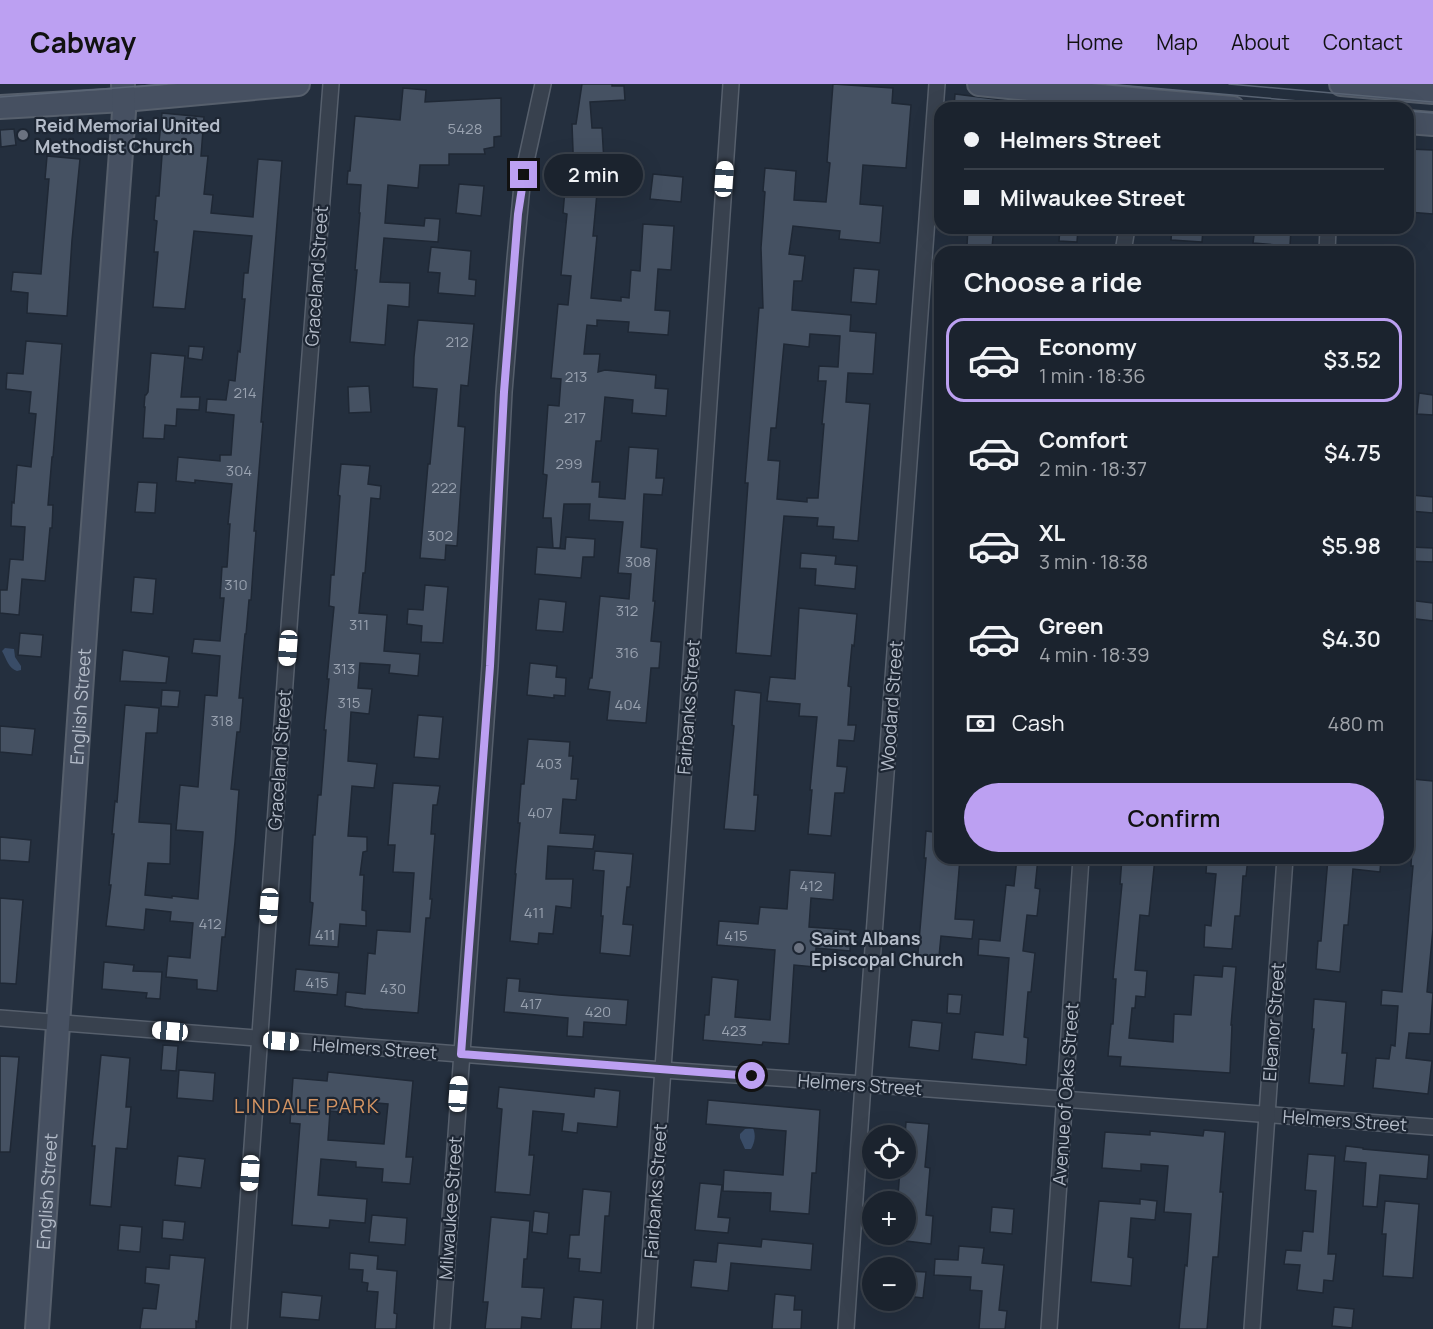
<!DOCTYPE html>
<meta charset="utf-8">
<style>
body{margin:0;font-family:Manrope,sans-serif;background:#242b36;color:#f1f3f6;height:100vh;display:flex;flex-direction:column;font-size:22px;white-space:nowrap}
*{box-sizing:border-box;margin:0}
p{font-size:20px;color:#a0a4aa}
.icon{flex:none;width:33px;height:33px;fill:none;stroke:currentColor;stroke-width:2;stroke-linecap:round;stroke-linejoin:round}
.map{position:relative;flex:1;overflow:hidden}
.side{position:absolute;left:934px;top:162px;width:480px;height:618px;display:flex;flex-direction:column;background:#1b232e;border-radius:18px;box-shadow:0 6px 24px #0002,0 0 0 2px #39404a}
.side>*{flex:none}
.guide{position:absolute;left:934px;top:18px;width:480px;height:132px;border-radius:18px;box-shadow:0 6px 24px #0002,0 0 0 2px #39404a;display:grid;align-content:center;height:132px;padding:0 30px;background:#1b232e}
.fabs{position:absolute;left:862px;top:1041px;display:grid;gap:12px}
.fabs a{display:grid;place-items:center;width:54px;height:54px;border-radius:50%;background:#1b232e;box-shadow:0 6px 24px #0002,0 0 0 2px #39404a;font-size:30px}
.end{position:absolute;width:27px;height:27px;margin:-14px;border:8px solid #bca0f2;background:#111;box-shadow:0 0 0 3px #111}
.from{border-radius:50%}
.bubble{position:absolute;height:42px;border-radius:21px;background:#1b232e;box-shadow:0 6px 24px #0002,0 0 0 2px #39404a;font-size:20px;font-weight:600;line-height:42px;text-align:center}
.car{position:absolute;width:18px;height:36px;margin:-18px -9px;border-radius:8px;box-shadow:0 0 4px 2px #0007;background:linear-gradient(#fff 24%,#345 0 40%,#fff 0 76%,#345 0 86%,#fff 0)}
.guide b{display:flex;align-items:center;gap:21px;height:57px;font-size:22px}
.guide b+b{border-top:2px solid #39404a}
.guide i{width:15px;height:15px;background:#f1f3f6}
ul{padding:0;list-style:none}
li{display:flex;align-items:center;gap:18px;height:84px;margin:0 12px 9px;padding:0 18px;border:3px solid transparent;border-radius:18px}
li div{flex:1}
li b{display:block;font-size:22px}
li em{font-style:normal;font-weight:600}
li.selected{border-color:#bca0f2}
li>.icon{width:54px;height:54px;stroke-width:1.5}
h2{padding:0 30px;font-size:27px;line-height:72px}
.pay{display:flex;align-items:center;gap:15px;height:66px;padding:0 30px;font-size:22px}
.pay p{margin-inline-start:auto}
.button{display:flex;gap:12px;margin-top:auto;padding:12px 30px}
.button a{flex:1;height:69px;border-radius:36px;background:#bca0f2;color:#111;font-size:24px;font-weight:600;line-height:69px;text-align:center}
header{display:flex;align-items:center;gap:36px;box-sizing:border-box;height:84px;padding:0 30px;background:#bca0f2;color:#111}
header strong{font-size:28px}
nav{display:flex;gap:33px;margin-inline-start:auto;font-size:21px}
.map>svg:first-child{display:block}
.water{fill:#394c67}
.building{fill:#455162;stroke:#1f2835;stroke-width:1.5;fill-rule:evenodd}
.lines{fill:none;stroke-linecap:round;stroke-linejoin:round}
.street-casing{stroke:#565f6c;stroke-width:18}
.secondary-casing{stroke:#565f6c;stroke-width:26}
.street{stroke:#38414e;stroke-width:15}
.secondary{stroke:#465061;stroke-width:22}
.tram{stroke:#5a6575;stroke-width:1.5}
.route{stroke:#bca0f2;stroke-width:8}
.worship-dot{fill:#6b7280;stroke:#1d2633;stroke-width:2}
.labels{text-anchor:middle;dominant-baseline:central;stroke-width:4.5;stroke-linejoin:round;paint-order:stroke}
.number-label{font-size:15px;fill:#98a1af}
.poi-label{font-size:18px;font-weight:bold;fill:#b4bcc9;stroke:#1d2633;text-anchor:start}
.street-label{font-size:18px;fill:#b4bcc9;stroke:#1d2633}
.neighbourhood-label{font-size:20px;letter-spacing:1.5px;fill:#d59563;stroke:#1d2633}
</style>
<header>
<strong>Cabway</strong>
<nav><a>Home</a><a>Map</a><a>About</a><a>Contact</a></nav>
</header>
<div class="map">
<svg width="1433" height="1245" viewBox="0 0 1433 1245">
<rect width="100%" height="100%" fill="#242f3e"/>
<!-- water -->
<g class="water">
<path d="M5 564 14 565 15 573 21 582V586L17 587C9 585 6 574 2 567Z"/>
<path d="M753 1044C756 1051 755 1058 751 1065H745L740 1054V1050L745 1045Z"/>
</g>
<!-- building -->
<g class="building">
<polygon points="582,0 612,0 612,2 624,2 625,16 590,18 592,44 602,44 604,78 622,79 621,99 598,98 593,152 597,152 591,214 621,217 621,213 629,214 631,186 640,187 643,140 674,142 671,186 658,185 655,226 670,227 668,251 628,248 629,238 597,236 597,242 587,241 584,270 600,270 598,288 605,286 656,291 655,304 668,305 666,332 632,329 633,316 605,313 601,357 596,357 592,398 600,398 599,413 625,415 629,363 658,365 656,394 664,394 662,411 644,410 641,463 657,465 653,517 655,517 651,557 661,558 659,584 651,584 646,639 607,636 610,608 588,605 590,594 592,594 600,512 629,515 631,490 618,489 623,438 589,436 590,420 564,420 560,464 553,464 551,434 543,434 547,391 543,390 548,321 559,322 561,295 551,294 558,220 568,221 571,192 561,191 567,130 563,129 566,93 574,93 572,40 576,40"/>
<path d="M833 0 893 4 892 19 911 21 906 84 863 81 860 120 883 122 880 159 839 155 840 147 793 142 789 170 805 172 802 197H794L792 226 851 231 850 247 876 249 873 290 848 289 846 318 870 320 858 457 833 455 834 443 817 442 818 434 784 432 771 572 736 569 748 399H745L759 224H763L761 164 765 108 763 107 765 84 796 87 794 116 826 118 830 79 827 78ZM810 250 840 252 838 283 819 282 818 297H826L822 340H824L818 414H807V418L777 415 780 377 768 376 771 344H776L784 260 809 263Z"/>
<polygon points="403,4 426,6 425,18 501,14 501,52 494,53 494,63 484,65 485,70 449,70 449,81 420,81 418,104 388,101 385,139 424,142 425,134 440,135 438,158 384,154 380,198 410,199 409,223 388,221 385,261 350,258 357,186 355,186 360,129 359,129 361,101 347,100 348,87 350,87 355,32 400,36"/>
<polygon points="955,10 1003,16 1003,24 954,24"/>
<polygon points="162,29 204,33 201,72 208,72 204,110 213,111 211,129 253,133 258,75 282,77 261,338 263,338 254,447 256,447 253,486 251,516 249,516 246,550 245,550 239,614 243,614 240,648 237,648 231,705 239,706 235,758 225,853 222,853 217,907 197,905 197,896 166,893 168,872 190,874 193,839 170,837 171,828 146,825 144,846 106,842 111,801 109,801 114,750 112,750 115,717 117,718 125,621 159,624 157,649 146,649 139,738 171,740 170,780 148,779 145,811 172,814 172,812 198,815 203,748 176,746 180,701 198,703 205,611 217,612 220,572 192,569 194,555 220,557 224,514 220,514 222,483 227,483 230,440 228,440 232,400 195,396 195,399 176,397 178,373 220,377 220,371 231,371 234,331 206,328 207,315 226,316 229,296 235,297 238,267 240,268 245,215 242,215 244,189 248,189 252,152 194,147 185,225 153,223 158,168 154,168 157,137 154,136 156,112 159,112 163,58 159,58"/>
<polygon points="14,45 16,61 1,63 0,46"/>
<polygon points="1408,65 1433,66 1433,130 1408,128"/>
<polygon points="47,72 80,75 72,156 67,232 27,229 28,209 11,207 13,188 41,190 49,95 45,95"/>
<polygon points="653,90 683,93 681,118 650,115"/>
<polygon points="459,100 484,102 481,132 456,129"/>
<polygon points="968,144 994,144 992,163 967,161"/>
<polygon points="1060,144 1078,144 1077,158 1059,157"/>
<polygon points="1172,144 1203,145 1202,158 1171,156"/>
<polygon points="1255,144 1291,144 1290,162 1253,159"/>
<polygon points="431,163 471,167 469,195 476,196 475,212 438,209 440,189 428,188"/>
<polygon points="854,184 879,186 876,220 851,218"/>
<polygon points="418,236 474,240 468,302 461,301 458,342 465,343 457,462 446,461 445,476 420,474 428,380 430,380 437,305 413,303 414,273"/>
<polygon points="26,257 62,260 53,373 52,373 48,421 53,421 52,444 50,444 45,497 22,495 19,531 0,529 0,506 7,506 10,475 23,476 25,443 11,442 12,418 14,419 17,381 31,383 36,330 29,329 31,308 6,305 7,289 23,290"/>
<polygon points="189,262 204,263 202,276 188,274"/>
<polygon points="151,269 185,272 181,313 200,313 199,326 177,325 176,342 165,341 164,355 143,354 145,323 144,323 145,311 146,311 148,308"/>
<polygon points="369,302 371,328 349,329 348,303"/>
<polygon points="1419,309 1433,311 1433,331 1417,330"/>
<polygon points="341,380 370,382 368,400 381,402 380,415 371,414 365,489 363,489 359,529 387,531 384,567 420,570 418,592 389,589 390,581 360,579 358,604 372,605 369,630 351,628 348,677 377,680 374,704 352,702 348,752 367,753 367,767 363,768 360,791 364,791 362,826 366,827 366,842 340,840 338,863 309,861 313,819 310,818 313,751 315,751 318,711 321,711 326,646 324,646 329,595 327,595 334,523 329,522 331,491 334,491 340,412 338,411"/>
<polygon points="138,398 157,399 155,429 135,428"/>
<polygon points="1411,411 1433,413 1433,429 1410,427"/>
<polygon points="566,453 595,455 594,473 583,473 581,494 535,490 537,463 565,465"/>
<polygon points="1410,463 1433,464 1433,478 1409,477"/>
<polygon points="801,469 836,472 835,480 857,482 855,505 815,501 816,485 800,484"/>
<polygon points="134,493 156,495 153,530 131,528"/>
<polygon points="425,501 448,503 443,559 421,558 422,542 407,540 408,525 423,526"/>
<polygon points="539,515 566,518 563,548 536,546"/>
<polygon points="1408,516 1433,519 1433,537 1408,534"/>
<polygon points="799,524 857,530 854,562 852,561 848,602 851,603 848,641 856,641 854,657 839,656 837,682 847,683 844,709 835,709 831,752 808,750 812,706 810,706 817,633 799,632 800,620 767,617 770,593 795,595"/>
<polygon points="20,549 43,551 41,573 18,571"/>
<polygon points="123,566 169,573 166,599 120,597"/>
<polygon points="530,579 557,582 556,593 566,594 565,612 554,611 554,614 527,611"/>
<polygon points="162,606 180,607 178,623 161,622"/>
<polygon points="735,606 761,609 754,711 758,711 755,747 724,745 734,642 732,641"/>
<polygon points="418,631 443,633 439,675 414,673"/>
<polygon points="0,642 35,645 32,671 0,668"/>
<polygon points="528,655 570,658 569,672 573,672 571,695 578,695 576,716 563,715 560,749 595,751 593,765 548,762 546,795 573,795 571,824 556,822 553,850 539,849 538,860 510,857 516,790 515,790 520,739 518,739 521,700 524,700"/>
<polygon points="1412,695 1433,697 1433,845 1427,908 1433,909 1430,950 1409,949 1406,974 1432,977 1428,1010 1373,1004 1376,974 1389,975 1391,961 1395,962 1398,922 1381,921 1382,906 1402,908 1413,782 1411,782 1412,765 1408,765 1408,735"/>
<polygon points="393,699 440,702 437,721 433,721 431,750 435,750 430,815 432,815 430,834 426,834 418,929 363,925 345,922 346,908 365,910 368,869 375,870 377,846 410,848 414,789 393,788 395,761 388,761"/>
<polygon points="926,747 940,749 940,774 960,774 955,835 974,836 972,855 941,852 938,883 917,881 926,774 924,774"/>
<polygon points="0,753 31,756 29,778 0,776"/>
<polygon points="595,767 633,770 630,803 627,803 623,840 633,841 630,872 600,869 603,832 601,832 604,787 593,786"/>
<polygon points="1017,774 1038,774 1035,804 1040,805 1037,832 1027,831 1023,867 1035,869 1031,908 1028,908 1024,953 1028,954 1026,981 972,975 975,948 1003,951 1009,874 978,871 979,855 1000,857 1006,801 1014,802"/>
<polygon points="1122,774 1155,774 1149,832 1140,831 1135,886 1147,887 1145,913 1136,912 1135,924 1132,924 1129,954 1173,958 1174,930 1191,931 1194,891 1222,893 1223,882 1236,883 1231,941 1232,941 1230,989 1120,982 1121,973 1108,972 1111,940 1113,940 1116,895 1113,895 1122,800 1120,800"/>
<polygon points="1207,774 1248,774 1246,792 1243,792 1240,832 1235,832 1232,865 1204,863 1205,841 1211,842 1216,790 1206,789"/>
<polygon points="1328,774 1381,774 1380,788 1353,785 1348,841 1344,841 1340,888 1316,885 1318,857 1321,857"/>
<polygon points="790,786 835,789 833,816 811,814 809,843 851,846 850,867 816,864 815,883 794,881 789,960 763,958 762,961 703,956 705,931 709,931 712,893 738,896 735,933 770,936 775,866 717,861 719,837 758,840 760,823 787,825"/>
<polygon points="0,814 23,816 16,900 0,899"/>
<polygon points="104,878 134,881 133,887 162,888 160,915 146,914 147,909 102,905"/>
<polygon points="296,885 339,889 337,911 294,907"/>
<polygon points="507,894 520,895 519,907 559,911 628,916 626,941 584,938 583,953 567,952 568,934 504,928"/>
<polygon points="948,910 962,911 960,930 947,929"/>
<polygon points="1314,915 1346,918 1342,969 1347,969 1344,1002 1309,999 1314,945 1312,945"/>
<polygon points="912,936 942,939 939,967 909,963"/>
<polygon points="163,961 178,962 176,987 161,986"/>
<polygon points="101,971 130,974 126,1023 131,1023 127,1065 116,1064 111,1123 90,1121 95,1062 92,1062"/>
<polygon points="0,972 19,973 10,1068 0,1068"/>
<polygon points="179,986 215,989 213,1017 177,1014"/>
<path d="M328 988 413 997 406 1073H413L410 1100 382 1098 383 1085 356 1083V1078L321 1075 318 1111 367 1115 365 1139 330 1136 329 1144 292 1141 300 1040 290 1039 293 994 327 997ZM353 1017 388 1020 384 1060 328 1056 330 1027 352 1029Z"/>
<polygon points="499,1003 594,1013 595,1004 620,1007 617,1043 578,1039 577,1049 562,1047 564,1030 533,1027 529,1071 534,1071 530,1111 495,1108 502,1025 497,1024"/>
<polygon points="708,1016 820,1026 816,1089 812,1089 809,1130 770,1127 771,1109 723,1107 724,1086 783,1091 786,1047 706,1040"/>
<polygon points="906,1038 929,1040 925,1083 930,1084 926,1131 933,1132 931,1160 906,1157 906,1113 898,1112 900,1084 906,1084 905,1052"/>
<polygon points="1204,1046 1225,1048 1220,1108 1223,1108 1218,1173 1213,1173 1207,1245 1179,1245 1185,1181 1187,1182 1191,1130 1164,1128 1168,1082 1141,1080 1141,1087 1102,1084 1105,1048 1150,1051 1150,1047 1203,1052"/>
<polygon points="1346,1062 1363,1064 1363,1065 1429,1071 1427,1095 1380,1091 1377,1123 1363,1122 1366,1079 1344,1077"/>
<polygon points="1308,1070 1335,1072 1328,1170 1336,1170 1333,1197 1324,1196 1323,1209 1297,1206 1300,1181 1284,1180 1286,1166 1301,1167 1303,1147 1313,1148 1316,1107 1305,1106"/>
<polygon points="178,1072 205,1075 201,1104 175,1101"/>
<polygon points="700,1099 722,1101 718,1133 730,1134 728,1149 695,1146"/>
<polygon points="583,1105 611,1108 609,1132 605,1132 601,1189 579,1187 580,1175 568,1174 570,1151 579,1151"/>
<polygon points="1140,1115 1157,1117 1155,1136 1131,1134 1128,1173 1133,1174 1131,1202 1091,1198 1099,1117 1140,1120"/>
<polygon points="1385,1117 1419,1120 1413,1194 1383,1192 1386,1150 1382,1150"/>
<polygon points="992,1123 1014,1125 1012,1150 990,1148"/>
<polygon points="534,1127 549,1129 547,1150 532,1148"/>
<polygon points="372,1131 407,1134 405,1161 369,1158"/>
<polygon points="491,1133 530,1137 527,1175 524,1175 522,1203 544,1204 541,1235 522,1233 521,1245 485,1245 488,1218 483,1218"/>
<polygon points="163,1136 185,1138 183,1156 162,1154"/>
<polygon points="120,1141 142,1143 140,1168 118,1166"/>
<polygon points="762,1155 813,1160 811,1186 731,1179 728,1207 691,1203 694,1176 716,1178 718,1159 761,1163"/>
<polygon points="959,1162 984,1164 982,1179 1004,1181 999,1226 1007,1227 1005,1245 979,1245 982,1207 970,1206 971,1193 934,1191 935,1175 958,1176"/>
<polygon points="350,1169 378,1172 377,1185 397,1187 394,1229 397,1230 396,1245 375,1245 378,1208 367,1207 368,1199 362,1198 363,1186 349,1185"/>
<polygon points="170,1171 205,1174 198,1238 196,1237 196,1245 140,1245 143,1224 156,1225 159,1201 145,1199 146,1183 169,1185"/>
<polygon points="906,1187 926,1188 923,1214 906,1212"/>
<polygon points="282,1208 322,1212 319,1236 280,1233"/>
<polygon points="775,1210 795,1212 794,1226 802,1226 801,1245 772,1245"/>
<polygon points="574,1213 603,1216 601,1245 571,1245"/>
<polygon points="1334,1223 1354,1225 1352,1244 1332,1242"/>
</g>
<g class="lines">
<defs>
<g id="street">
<polyline points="1123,168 1127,144"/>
<polyline points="1327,168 1328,144"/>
<polyline points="0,934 663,986 863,1000 1433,1043"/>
<polyline points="239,1245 290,529 331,0"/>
<polyline points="442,1245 490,582 504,308 515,175 523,91 543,0"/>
<polyline points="645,1245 731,0"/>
<polyline points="846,1245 863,1000 937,0"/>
<polyline points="1049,1245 1081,774"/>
<polyline points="1252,1245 1285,774"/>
</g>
<g id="secondary">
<polyline points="979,0 1152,17 1233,24"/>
<polyline points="1341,0 1433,8"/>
<polyline points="0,23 124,16 298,0"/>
<polyline points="1408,38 1433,40"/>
<path id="s1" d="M37 1245 87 521 124 28 123 0"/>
</g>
</defs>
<!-- street casing -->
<use href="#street" class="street-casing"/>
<!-- secondary casing -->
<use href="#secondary" class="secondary-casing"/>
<!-- street -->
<use href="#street" class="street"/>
<!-- secondary -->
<use href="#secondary" class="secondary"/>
<!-- tram -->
<g class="tram">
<polyline points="1107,0 1378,24"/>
<polyline points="1229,0 1433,18"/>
<polyline points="0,13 167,0"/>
<polyline points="1408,27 1433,29"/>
</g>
</g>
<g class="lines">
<!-- route -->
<polyline class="route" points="524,91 518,130 504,308 490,582 461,970 752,992"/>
</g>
<!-- markers -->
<g class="worship-dot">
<circle cx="23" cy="51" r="6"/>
<circle cx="799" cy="864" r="6"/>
</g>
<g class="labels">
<!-- number labels -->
<g class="number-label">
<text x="465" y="44">5428</text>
<text x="457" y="257">212</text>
<text x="576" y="292">213</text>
<text x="245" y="308">214</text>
<text x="575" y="333">217</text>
<text x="569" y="379">299</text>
<text x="239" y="386">304</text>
<text x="444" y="403">222</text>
<text x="440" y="451">302</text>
<text x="638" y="477">308</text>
<text x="236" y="500">310</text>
<text x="627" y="526">312</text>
<text x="359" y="540">311</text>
<text x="627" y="568">316</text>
<text x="344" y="584">313</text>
<text x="349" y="618">315</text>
<text x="628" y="620">404</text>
<text x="222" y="636">318</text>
<text x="549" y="679">403</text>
<text x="540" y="728">407</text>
<text x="811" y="801">412</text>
<text x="534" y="828">411</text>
<text x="210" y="839">412</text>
<text x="325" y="850">411</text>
<text x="736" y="851">415</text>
<text x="317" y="898">415</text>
<text x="393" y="904">430</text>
<text x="531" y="919">417</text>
<text x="598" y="927">420</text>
<text x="734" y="946">423</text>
</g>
<!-- poi labels -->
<g class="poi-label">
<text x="35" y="41">Reid Memorial United<tspan x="35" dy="21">Methodist Church</tspan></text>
<text x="811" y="854">Saint Albans<tspan x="811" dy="21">Episcopal Church</tspan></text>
</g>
<!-- street labels -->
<g class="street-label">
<text transform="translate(316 192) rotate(-86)">Graceland Street</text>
<text stroke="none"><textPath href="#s1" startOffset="624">English Street</textPath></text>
<text transform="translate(891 622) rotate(-86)">Woodard Street</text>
<text transform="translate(688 623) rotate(-86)">Fairbanks Street</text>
<text transform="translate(279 676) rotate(-86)">Graceland Street</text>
<text transform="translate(1273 938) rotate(-86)">Eleanor Street</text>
<text transform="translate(375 964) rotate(4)">Helmers Street</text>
<text transform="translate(860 1000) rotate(4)">Helmers Street</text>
<text transform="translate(1065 1010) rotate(-86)">Avenue of Oaks Street</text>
<text transform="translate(1345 1036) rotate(4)">Helmers Street</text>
<text stroke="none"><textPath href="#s1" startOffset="138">English Street</textPath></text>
<text transform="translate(655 1107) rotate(-86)">Fairbanks Street</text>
<text transform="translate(450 1124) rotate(-86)">Milwaukee Street</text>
</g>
<!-- neighbourhood labels -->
<g class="neighbourhood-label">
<text x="307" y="1021">LINDALE PARK</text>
</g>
</g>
</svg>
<div class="fabs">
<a><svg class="icon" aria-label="locate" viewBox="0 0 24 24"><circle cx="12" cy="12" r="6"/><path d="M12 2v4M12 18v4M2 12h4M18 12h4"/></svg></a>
<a>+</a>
<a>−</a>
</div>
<i class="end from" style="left:752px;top:992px"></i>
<i class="end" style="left:524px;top:91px"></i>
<div class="bubble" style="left:544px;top:70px;width:99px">2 min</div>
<i class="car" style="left:724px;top:95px;rotate:4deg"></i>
<i class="car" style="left:288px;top:564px;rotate:184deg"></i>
<i class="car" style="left:269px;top:822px;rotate:184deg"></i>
<i class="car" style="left:170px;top:947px;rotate:275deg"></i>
<i class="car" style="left:281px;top:957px;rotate:94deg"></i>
<i class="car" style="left:458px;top:1010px;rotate:4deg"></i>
<i class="car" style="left:250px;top:1089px;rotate:184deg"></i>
<div class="guide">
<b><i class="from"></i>Helmers Street</b>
<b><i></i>Milwaukee Street</b>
</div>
<section class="side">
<h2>Choose a ride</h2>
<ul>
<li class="selected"><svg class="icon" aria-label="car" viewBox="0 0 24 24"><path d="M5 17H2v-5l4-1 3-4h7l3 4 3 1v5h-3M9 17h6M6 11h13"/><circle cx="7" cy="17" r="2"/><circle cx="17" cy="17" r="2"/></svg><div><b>Economy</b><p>1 min · 18:36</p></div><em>$3.52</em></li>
<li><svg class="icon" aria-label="car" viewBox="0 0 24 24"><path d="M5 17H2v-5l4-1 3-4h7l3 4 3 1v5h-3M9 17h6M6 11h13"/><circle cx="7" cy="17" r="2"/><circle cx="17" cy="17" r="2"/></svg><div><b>Comfort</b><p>2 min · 18:37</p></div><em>$4.75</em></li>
<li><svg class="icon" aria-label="car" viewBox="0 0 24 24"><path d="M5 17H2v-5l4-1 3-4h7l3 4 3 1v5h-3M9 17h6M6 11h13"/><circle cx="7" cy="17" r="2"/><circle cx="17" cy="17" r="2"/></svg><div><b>XL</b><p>3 min · 18:38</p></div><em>$5.98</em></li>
<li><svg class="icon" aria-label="car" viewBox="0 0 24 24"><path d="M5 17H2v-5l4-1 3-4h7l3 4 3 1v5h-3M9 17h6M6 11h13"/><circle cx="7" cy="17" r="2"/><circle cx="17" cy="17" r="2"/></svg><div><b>Green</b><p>4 min · 18:39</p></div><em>$4.30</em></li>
</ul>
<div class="pay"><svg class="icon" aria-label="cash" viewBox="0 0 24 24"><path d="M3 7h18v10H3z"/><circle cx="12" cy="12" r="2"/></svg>Cash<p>480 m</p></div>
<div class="button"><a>Confirm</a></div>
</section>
</div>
